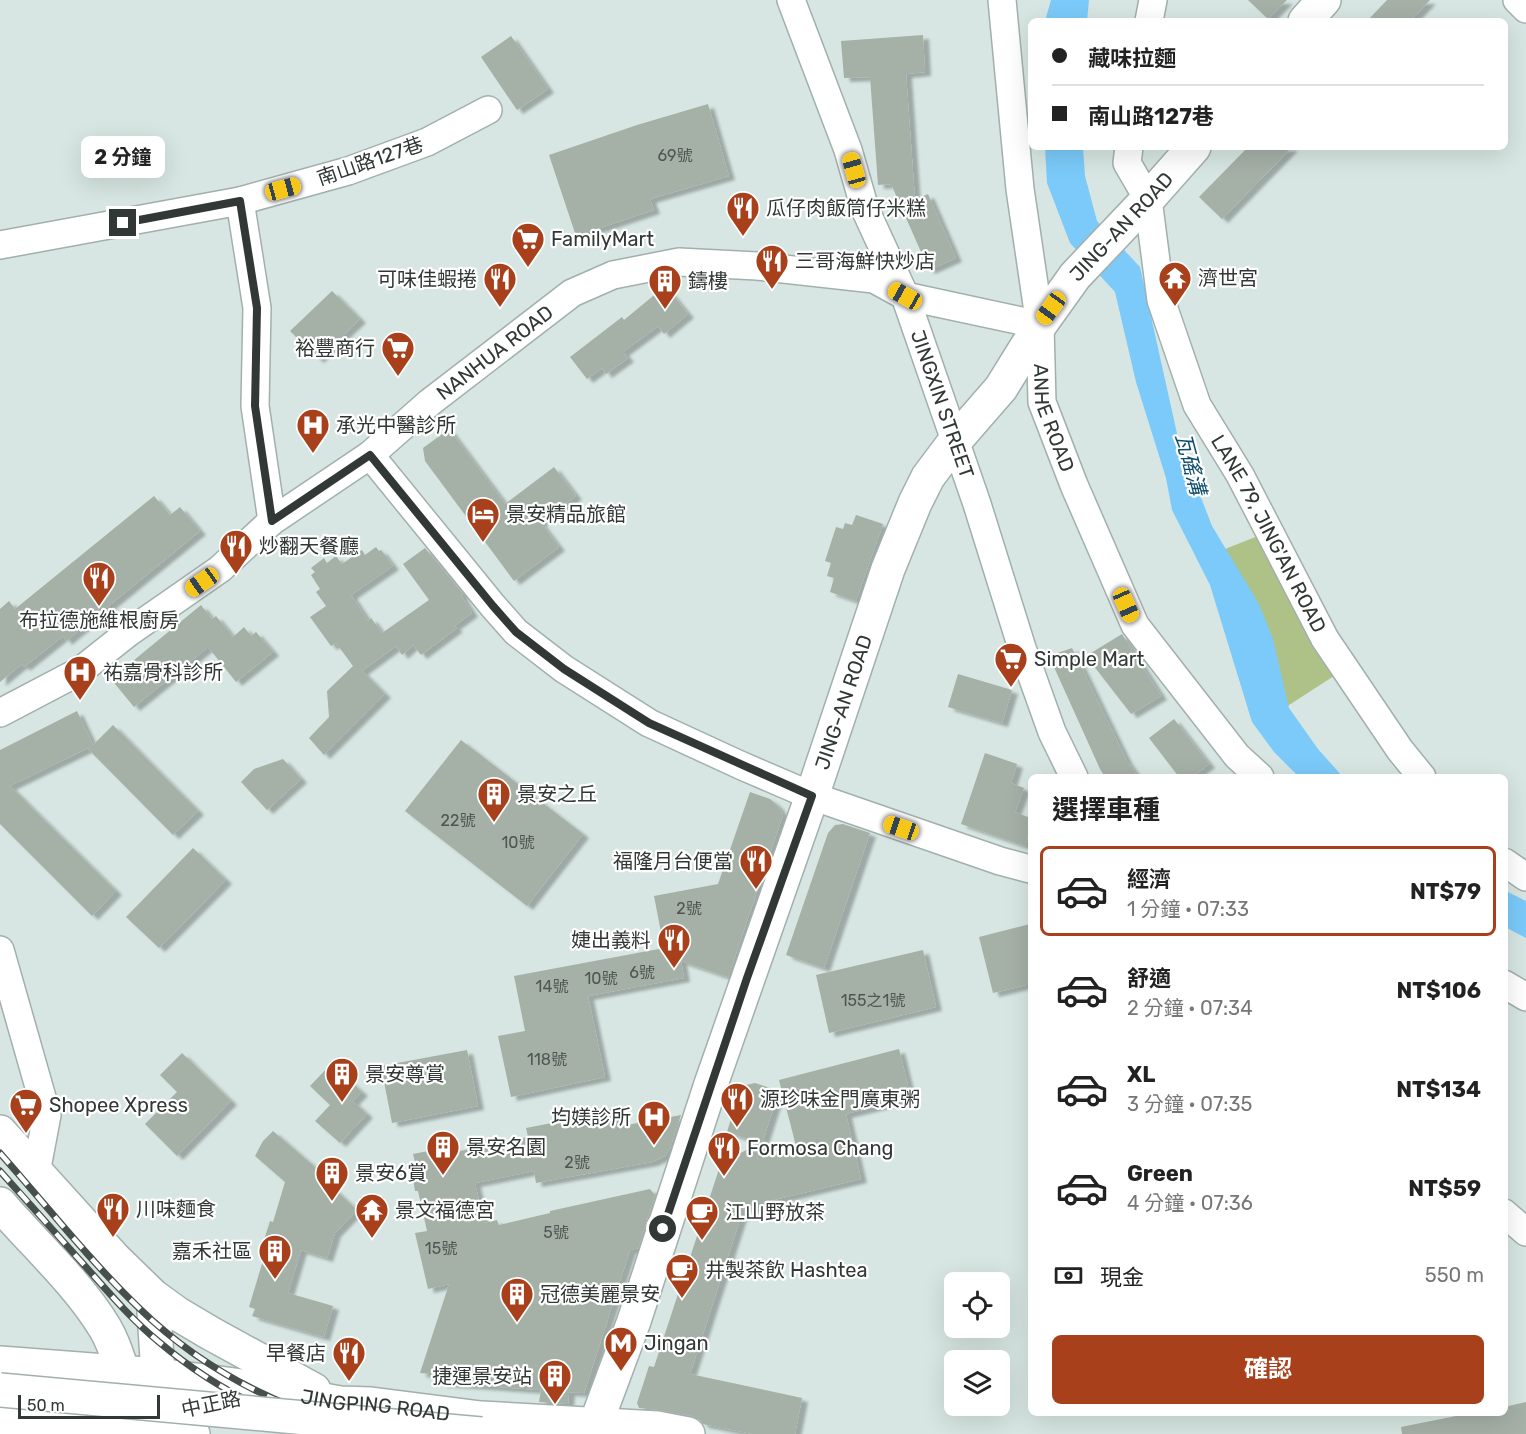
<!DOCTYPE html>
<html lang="zh-TW">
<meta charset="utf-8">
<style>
body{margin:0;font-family:Rubik,"Noto Sans TC",sans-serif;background:#f2f2f2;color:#222;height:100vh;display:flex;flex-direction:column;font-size:22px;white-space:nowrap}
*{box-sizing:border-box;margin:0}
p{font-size:20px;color:#767676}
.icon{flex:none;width:33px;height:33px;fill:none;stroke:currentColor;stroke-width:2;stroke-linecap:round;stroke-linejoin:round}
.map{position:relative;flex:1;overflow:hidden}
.details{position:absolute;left:1028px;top:774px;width:480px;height:642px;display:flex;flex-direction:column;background:#fff;border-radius:9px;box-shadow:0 6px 24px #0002}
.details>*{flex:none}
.banner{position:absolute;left:1028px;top:18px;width:480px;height:132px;border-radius:9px;box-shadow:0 6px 24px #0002;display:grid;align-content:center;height:132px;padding:0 24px;background:#fff}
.buttons{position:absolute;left:944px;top:1272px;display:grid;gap:12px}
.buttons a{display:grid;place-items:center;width:66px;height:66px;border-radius:9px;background:#fff;box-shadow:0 6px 24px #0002;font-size:30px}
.scale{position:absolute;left:18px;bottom:15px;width:142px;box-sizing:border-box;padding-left:6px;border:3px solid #323836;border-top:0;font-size:16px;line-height:21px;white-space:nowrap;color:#323836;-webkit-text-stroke:4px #fff;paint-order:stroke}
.end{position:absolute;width:27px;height:27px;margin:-14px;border:8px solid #323836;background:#fff;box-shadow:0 0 0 3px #fff}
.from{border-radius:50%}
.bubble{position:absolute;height:42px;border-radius:9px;background:#fff;box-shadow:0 6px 24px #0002;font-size:20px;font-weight:700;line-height:42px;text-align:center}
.car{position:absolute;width:18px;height:36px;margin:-18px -9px;border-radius:8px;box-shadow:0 0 4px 2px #0007;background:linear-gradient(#f5c518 24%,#345 0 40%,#f5c518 0 76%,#345 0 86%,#f5c518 0)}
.banner b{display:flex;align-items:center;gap:21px;height:57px;font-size:22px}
.banner b+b{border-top:2px solid #e0e0e0}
.banner i{width:15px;height:15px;background:#222}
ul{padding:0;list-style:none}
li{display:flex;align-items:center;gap:18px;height:90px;margin:0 12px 9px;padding:0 12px;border:3px solid transparent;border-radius:9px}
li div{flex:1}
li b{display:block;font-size:22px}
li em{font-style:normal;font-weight:700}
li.current{border-color:#a7401b}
li>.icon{width:54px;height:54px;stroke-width:1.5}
h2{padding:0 24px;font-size:27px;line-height:72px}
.pay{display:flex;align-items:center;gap:15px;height:66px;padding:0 24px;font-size:22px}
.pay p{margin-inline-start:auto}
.button{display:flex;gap:12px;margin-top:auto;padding:12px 24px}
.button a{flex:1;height:69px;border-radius:9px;background:#a7401b;color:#fff;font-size:24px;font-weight:700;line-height:69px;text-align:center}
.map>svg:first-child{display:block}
.green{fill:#aec288}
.water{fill:#7bcaf9}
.building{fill:#a5b0a7;filter:url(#shadow)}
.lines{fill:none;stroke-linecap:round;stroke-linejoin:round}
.minor-casing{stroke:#a2b0ad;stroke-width:30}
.major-casing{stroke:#a2b0ad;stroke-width:36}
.highway-casing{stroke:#a2b0ad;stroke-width:36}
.minor{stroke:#fff;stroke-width:27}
.major{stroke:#fff;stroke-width:33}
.highway{stroke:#fff;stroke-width:33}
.rail-casing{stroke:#474f4c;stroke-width:7}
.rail{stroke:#fff;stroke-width:4.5;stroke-dasharray:14;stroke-linecap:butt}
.highway-bridge-casing{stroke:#a2b0ad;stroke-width:36;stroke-linecap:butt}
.highway-bridge{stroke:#fff;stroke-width:33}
.route{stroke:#323836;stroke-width:8}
.labels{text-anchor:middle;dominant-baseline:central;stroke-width:4.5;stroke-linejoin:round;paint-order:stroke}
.number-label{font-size:16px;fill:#4f5652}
.street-label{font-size:20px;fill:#323836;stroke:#fff}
.poi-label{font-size:20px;fill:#323836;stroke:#fff;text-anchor:start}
.water-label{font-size:21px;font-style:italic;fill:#0f4e6d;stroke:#fff}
</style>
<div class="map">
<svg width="1526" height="1434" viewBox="0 0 1526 1434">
<defs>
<filter id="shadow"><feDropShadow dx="6" dy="4" stdDeviation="1.5" flood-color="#0004"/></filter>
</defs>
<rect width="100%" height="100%" fill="#d7e6e2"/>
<!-- green -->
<polygon class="green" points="1263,534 1337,674 1286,707 1220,551"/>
<!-- water -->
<g class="water">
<polygon points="1051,0 1089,0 1087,21 1045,21"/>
<polygon points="1045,147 1083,147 1085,176 1097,221 1140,267 1178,438 1212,526 1259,604 1273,639 1289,708 1318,749 1343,777 1299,777 1274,752 1252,722 1210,585 1172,510 1166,478 1136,382 1115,292 1070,243 1047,183"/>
<polygon points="1504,890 1526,901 1526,938 1505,927"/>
</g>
<!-- building -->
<g class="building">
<polygon points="1248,0 1287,0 1268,19"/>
<polygon points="1387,0 1430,0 1410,21 1367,21"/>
<polygon points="923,35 925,72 906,74 915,200 928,194 956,258 929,270 891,184 878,185 870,77 844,78 841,41"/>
<polygon points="511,36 548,89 517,110 481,57"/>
<polygon points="708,104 729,176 650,199 654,210 576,236 549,155 637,125"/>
<polygon points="1248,147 1292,147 1222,219 1199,197"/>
<polygon points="665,286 688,314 664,334 658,326 623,352 628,358 606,374 602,368 587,379 570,357 622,317 624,320"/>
<polygon points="332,291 360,319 318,359 290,331"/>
<polygon points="449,429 505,504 554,467 576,496 540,522 559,547 514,581 425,461 423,448"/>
<polygon points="154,496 170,515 180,507 200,531 66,641 63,636 24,667 22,664 0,682 0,609 9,601 15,609"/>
<polygon points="856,515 883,524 856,601 830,592 834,578 827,576 831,563 825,561 836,527 843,529 845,523 852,525"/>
<polygon points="376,547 379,551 381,550 393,566 351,595 368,621 371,618 382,633 429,600 403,564 425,548 463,594 461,595 472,613 454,626 457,628 421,655 413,645 402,655 396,646 362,671 385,694 324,755 309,738 329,717 327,691 353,666 336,643 331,646 310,617 326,606 316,592 320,589 311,575 315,572 311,568 324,558 327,563 336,556 342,564 362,550 365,555"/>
<polygon points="201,605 212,619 216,616 233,637 244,627 251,636 256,632 273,652 236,682 208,647 134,707 111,679"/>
<polygon points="1122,634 1161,696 1131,714 1086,656"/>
<polygon points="1072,648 1127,761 1138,777 1105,777 1100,769 1049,656"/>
<polygon points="958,674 1012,690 1002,723 948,707"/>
<polygon points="77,711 93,745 113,725 198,811 173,835 88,749 90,747 10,786 116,891 92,916 0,824 0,750"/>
<polygon points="1174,719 1209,764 1192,777 1179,777 1149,738"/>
<polygon points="461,740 583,834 527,906 405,811"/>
<polygon points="985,753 1017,764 1011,783 1024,788 1015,812 1030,818 1030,831 1025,846 961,824"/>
<polygon points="283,759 301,779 267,810 241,782 254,769"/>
<polygon points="750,792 770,799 777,805 783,815 728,977 681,961 684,978 588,996 605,1077 511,1097 498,1036 525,1031 514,976 664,948 654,896 718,884"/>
<polygon points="843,824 870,833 824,968 786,955 828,833 835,825"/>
<polygon points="193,848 226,880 159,948 126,917"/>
<polygon points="1030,924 1030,984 993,993 979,937"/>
<polygon points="923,950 936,1007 829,1033 816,975"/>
<polygon points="899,1049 911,1098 846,1114 861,1179 761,1203 757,1201 754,1210 744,1207 690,1374 802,1398 795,1434 753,1434 703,1424 700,1420 692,1416 660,1410 639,1408 637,1403 649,1366 654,1367 721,1163 760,1143 727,1132 741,1086 755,1083 779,1091 757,1159 797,1150 779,1080"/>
<polygon points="467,1050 478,1106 392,1123 381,1066"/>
<polygon points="182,1053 231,1101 177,1156 145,1124 177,1092 160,1075"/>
<polygon points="331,1064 362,1092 353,1101 367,1114 340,1143 315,1121 330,1105 310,1086"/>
<polygon points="612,1109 616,1127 681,1115 670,1148 665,1156 652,1162 536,1183 534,1171 475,1183 484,1223 497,1220 499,1225 550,1213 550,1211 650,1189 655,1195 638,1248 630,1250 584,1393 569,1392 568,1404 539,1402 541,1390 440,1383 443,1375 420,1373 449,1284 428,1289 415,1233 427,1231 418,1191 415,1191 412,1172 417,1171 413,1154 454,1146 455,1152 528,1137 526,1128 588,1116 587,1114"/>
<polygon points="273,1131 322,1173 320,1176 357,1210 335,1233 327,1258 301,1250 288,1293 333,1306 324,1337 252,1316 255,1309 249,1307 268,1244 263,1243 270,1221 273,1222 285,1182 255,1156 263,1141"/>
<polygon points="1526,1402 1526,1434 1402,1434 1401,1427 1471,1413 1504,1413 1504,1407"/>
</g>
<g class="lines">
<defs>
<g id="minor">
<path id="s1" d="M791 0 848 150 865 209 905 296 977 504 1022 648 1052 732 1074 777"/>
<path id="s2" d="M1002 0 1020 189 1040 325 1042 402 1074 485 1135 625 1237 756 1260 777"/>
<polyline points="1517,0 1526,9"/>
<polyline points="1149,21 1153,0"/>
<path id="s3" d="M1129 147 1127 163 1148 199 1161 300 1197 405 1240 475 1325 639 1400 750 1422 777"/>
<polyline points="240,201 257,308 255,406 272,521"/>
<polyline points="0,245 240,201 348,171 427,142 488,110"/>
<polyline points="370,455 493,606 516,632 564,669 649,723 740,765 812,796 1000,861 1030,869"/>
<path id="s4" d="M0 713 80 671 128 633 220 569 272 521 370 455 429 403 572 293 613 275 679 262 757 266 874 279 905 296 1040 325"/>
<polyline points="1504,862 1526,877"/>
<polyline points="0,950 47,1115 36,1173"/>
<polyline points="1504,984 1526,997"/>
<polyline points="1504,1213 1526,1232"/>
</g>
<g id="major">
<polyline points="1305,21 1324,0"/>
<polyline points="0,1132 115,1259 153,1296 178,1314 210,1333 314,1390"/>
<path d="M0 1204C35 1245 77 1282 105 1328 121 1355 130 1403 139 1434"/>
<polyline points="153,1296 158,1375 154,1396"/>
<path id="s5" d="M0 1363 158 1375 257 1388 340 1403 371 1404 481 1418 657 1428 688 1434"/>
<polyline points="0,1408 134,1418 149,1417"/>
<polyline points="151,1417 193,1434"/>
<path id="s6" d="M592 1434 634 1321 710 1087 812 796 888 569 915 503 928 477 955 441 1001 388 1040 325 1075 276 1148 199 1194 147"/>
</g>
<polyline id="highway" points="0,1424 107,1434"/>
</defs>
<!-- minor casing -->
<use href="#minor" class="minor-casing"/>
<!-- major casing -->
<use href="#major" class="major-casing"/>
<!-- highway casing -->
<use href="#highway" class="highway-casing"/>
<!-- minor -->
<use href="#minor" class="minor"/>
<!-- major -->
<use href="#major" class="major"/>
<!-- highway -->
<use href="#highway" class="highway"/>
<defs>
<g id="rail">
<path d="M0 1153C46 1205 90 1261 140 1309 208 1375 297 1418 389 1434"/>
<path d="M0 1171C29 1203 57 1235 86 1267 109 1293 132 1320 159 1342 210 1385 269 1416 333 1434"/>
</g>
</defs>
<!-- rail casing -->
<use href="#rail" class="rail-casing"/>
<!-- rail -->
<use href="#rail" class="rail"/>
<defs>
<polyline id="highway-bridge" points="0,1390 481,1434"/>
</defs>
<!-- highway-bridge casing -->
<use href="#highway-bridge" class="highway-bridge-casing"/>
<!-- highway-bridge -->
<use href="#highway-bridge" class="highway-bridge"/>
</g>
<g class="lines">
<!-- route -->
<polyline class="route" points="123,223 240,201 257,308 255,406 272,521 370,455 493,606 516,632 564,669 649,723 812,796 747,978 663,1229"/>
</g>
<!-- icons -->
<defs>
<symbol id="restaurant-pin" viewBox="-11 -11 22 30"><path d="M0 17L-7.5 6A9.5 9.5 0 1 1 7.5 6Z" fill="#a7401b" stroke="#fff"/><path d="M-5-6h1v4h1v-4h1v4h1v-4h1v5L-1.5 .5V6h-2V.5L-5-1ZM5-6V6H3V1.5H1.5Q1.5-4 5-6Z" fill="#fff"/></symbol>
<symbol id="supermarket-pin" viewBox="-11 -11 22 30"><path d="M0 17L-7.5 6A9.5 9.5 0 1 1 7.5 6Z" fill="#a7401b" stroke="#fff"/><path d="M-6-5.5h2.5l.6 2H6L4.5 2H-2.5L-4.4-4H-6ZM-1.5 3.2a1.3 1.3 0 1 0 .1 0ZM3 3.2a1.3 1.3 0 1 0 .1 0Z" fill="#fff"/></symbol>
<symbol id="temple-pin" viewBox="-11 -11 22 30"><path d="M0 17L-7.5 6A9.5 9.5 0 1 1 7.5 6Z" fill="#a7401b" stroke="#fff"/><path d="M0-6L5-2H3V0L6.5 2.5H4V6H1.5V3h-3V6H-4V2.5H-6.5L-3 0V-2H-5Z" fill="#fff"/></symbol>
<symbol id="building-pin" viewBox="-11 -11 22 30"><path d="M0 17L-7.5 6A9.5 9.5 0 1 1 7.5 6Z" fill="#a7401b" stroke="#fff"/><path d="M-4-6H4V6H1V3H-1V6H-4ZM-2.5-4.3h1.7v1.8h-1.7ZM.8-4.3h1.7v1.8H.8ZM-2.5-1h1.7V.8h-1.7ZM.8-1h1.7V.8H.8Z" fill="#fff"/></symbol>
<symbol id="hospital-pin" viewBox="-11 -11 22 30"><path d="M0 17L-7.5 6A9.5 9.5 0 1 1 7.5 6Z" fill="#a7401b" stroke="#fff"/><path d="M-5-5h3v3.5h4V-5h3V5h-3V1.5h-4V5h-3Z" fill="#fff"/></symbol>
<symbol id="hotel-pin" viewBox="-11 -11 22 30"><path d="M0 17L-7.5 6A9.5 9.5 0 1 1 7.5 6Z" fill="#a7401b" stroke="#fff"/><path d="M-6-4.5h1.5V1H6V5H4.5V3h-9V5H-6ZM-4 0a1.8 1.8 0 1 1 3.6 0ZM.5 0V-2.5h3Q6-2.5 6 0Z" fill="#fff"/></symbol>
<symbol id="cafe-pin" viewBox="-11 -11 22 30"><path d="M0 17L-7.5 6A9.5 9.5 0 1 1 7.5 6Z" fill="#a7401b" stroke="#fff"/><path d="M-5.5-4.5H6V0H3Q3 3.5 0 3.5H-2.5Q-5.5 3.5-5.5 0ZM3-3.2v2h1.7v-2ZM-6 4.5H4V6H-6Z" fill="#fff"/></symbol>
<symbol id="metro-pin" viewBox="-11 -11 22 30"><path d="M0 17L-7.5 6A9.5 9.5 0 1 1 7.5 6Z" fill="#a7401b" stroke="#fff"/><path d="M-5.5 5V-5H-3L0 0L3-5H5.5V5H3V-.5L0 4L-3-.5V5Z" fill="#fff"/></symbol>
</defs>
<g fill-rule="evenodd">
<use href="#restaurant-pin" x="724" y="189" width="38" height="52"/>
<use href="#supermarket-pin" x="509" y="220" width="38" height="52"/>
<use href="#restaurant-pin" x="753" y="242" width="38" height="52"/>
<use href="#temple-pin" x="1156" y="259" width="38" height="52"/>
<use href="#restaurant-pin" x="481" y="260" width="38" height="52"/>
<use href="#building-pin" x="646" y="262" width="38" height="52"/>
<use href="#supermarket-pin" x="379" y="329" width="38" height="52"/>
<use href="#hospital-pin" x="294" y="406" width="38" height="52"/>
<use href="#hotel-pin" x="464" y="495" width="38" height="52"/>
<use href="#restaurant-pin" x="217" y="527" width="38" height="52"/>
<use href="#restaurant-pin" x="80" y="559" width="38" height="52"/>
<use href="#supermarket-pin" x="992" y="640" width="38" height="52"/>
<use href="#hospital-pin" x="61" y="653" width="38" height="52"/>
<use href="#building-pin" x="475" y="775" width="38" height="52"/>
<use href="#restaurant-pin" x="737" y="842" width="38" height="52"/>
<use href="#restaurant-pin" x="655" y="921" width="38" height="52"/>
<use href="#building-pin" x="323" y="1055" width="38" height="52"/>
<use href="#restaurant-pin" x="718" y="1080" width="38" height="52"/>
<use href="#supermarket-pin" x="7" y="1086" width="38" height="52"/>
<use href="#hospital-pin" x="635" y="1098" width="38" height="52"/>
<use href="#building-pin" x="424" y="1128" width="38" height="52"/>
<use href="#restaurant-pin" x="705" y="1129" width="38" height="52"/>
<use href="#building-pin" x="313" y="1154" width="38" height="52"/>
<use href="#restaurant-pin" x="94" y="1190" width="38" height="52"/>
<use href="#temple-pin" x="353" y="1191" width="38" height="52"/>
<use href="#cafe-pin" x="683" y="1193" width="38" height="52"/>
<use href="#building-pin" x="256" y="1232" width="38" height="52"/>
<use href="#cafe-pin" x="663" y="1251" width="38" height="52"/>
<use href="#building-pin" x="498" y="1275" width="38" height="52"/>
<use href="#metro-pin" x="602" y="1324" width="38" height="52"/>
<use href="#restaurant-pin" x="330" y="1334" width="38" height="52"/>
<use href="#building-pin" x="536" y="1357" width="38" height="52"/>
</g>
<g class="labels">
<!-- number labels -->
<g class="number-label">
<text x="675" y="155">69號</text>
<text x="458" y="820">22號</text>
<text x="518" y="842">10號</text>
<text x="689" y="908">2號</text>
<text x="642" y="972">6號</text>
<text x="601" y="978">10號</text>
<text x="552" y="986">14號</text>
<text x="873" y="1000">155之1號</text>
<text x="547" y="1059">118號</text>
<text x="577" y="1162">2號</text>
<text x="556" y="1232">5號</text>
<text x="441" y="1248">15號</text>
</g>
<!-- street labels -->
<g class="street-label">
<text transform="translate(370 161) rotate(-19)">南山路127巷</text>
<text stroke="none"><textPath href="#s6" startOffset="1332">JING-AN ROAD</textPath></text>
<text stroke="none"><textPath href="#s4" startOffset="614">NANHUA ROAD</textPath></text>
<text stroke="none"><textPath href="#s1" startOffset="432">JINGXIN STREET</textPath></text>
<text stroke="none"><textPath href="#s2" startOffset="422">ANHE ROAD</textPath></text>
<text stroke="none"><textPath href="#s3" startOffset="418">LANE 79, JING'AN ROAD</textPath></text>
<text stroke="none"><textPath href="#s6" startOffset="774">JING-AN ROAD</textPath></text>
<text transform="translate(211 1404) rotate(-12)">中正路</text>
<text stroke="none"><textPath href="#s5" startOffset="378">JINGPING ROAD</textPath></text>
</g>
<!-- poi labels -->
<g class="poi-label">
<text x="766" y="208">瓜仔肉飯筒仔米糕</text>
<text x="551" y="239">FamilyMart</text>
<text x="795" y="261">三哥海鮮快炒店</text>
<text x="1198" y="278">濟世宮</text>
<text x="477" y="279" text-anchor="end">可味佳蝦捲</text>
<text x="688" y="281">鑄樓</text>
<text x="375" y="348" text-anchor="end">裕豐商行</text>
<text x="336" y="425">承光中醫診所</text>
<text x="506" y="514">景安精品旅館</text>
<text x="259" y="546">炒翻天餐廳</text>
<text x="99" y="620" text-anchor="middle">布拉德施維根廚房</text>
<text x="1034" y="659">Simple Mart</text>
<text x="103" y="672">祐嘉骨科診所</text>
<text x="517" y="794">景安之丘</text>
<text x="733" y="861" text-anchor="end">福隆月台便當</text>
<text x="651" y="940" text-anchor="end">婕出義料</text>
<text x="365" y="1074">景安尊賞</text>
<text x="760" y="1099">源珍味金門廣東粥</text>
<text x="49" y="1105">Shopee Xpress</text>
<text x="631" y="1117" text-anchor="end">均媄診所</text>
<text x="466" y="1147">景安名園</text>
<text x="747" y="1148">Formosa Chang</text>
<text x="355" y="1173">景安6賞</text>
<text x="136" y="1209">川味麵食</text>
<text x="395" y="1210">景文福德宮</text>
<text x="725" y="1212">江山野放茶</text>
<text x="252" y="1251" text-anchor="end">嘉禾社區</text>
<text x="705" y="1270">井製茶飲 Hashtea</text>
<text x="540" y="1294">冠德美麗景安</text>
<text x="644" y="1343">Jingan</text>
<text x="326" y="1353" text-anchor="end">早餐店</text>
<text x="532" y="1376" text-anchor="end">捷運景安站</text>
</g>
<!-- water labels -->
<g class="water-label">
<text transform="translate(1191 464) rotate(75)">瓦磘溝</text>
</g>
</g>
</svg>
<div class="buttons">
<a><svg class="icon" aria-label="locate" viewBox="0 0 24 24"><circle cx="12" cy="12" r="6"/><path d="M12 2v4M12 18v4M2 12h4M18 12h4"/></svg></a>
<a><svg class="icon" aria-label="layers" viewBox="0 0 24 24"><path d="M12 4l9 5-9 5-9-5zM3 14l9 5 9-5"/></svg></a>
</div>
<div class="scale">50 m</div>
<i class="end from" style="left:663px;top:1229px"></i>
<i class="end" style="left:123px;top:223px"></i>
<div class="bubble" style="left:81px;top:136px;width:84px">2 分鐘</div>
<i class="car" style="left:854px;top:170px;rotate:344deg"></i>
<i class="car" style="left:283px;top:189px;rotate:75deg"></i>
<i class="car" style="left:905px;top:296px;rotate:299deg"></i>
<i class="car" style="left:1051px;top:308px;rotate:216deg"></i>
<i class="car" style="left:202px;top:582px;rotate:235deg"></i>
<i class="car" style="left:1126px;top:605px;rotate:156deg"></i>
<i class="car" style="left:901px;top:828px;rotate:289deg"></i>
<div class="banner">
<b><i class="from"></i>藏味拉麵</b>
<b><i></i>南山路127巷</b>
</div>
<section class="details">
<h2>選擇車種</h2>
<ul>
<li class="current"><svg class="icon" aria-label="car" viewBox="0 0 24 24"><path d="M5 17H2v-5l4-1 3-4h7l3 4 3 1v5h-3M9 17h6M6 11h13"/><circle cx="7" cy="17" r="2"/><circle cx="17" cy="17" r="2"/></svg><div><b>經濟</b><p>1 分鐘 · 07:33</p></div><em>NT$79</em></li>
<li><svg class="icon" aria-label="car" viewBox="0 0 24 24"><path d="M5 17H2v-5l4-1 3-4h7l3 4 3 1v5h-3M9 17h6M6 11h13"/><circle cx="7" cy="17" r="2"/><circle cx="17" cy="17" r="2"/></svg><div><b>舒適</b><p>2 分鐘 · 07:34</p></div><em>NT$106</em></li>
<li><svg class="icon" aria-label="car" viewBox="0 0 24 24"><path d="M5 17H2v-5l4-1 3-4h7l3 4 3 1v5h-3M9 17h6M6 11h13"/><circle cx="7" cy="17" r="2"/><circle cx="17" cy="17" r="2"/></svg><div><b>XL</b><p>3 分鐘 · 07:35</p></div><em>NT$134</em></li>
<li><svg class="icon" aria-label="car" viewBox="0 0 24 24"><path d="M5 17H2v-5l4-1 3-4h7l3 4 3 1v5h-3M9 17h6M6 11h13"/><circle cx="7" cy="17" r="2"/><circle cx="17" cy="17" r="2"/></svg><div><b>Green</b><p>4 分鐘 · 07:36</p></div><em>NT$59</em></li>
</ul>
<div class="pay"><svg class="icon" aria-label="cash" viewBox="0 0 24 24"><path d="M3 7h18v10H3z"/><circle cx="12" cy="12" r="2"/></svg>現金<p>550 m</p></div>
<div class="button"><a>確認</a></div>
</section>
</div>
